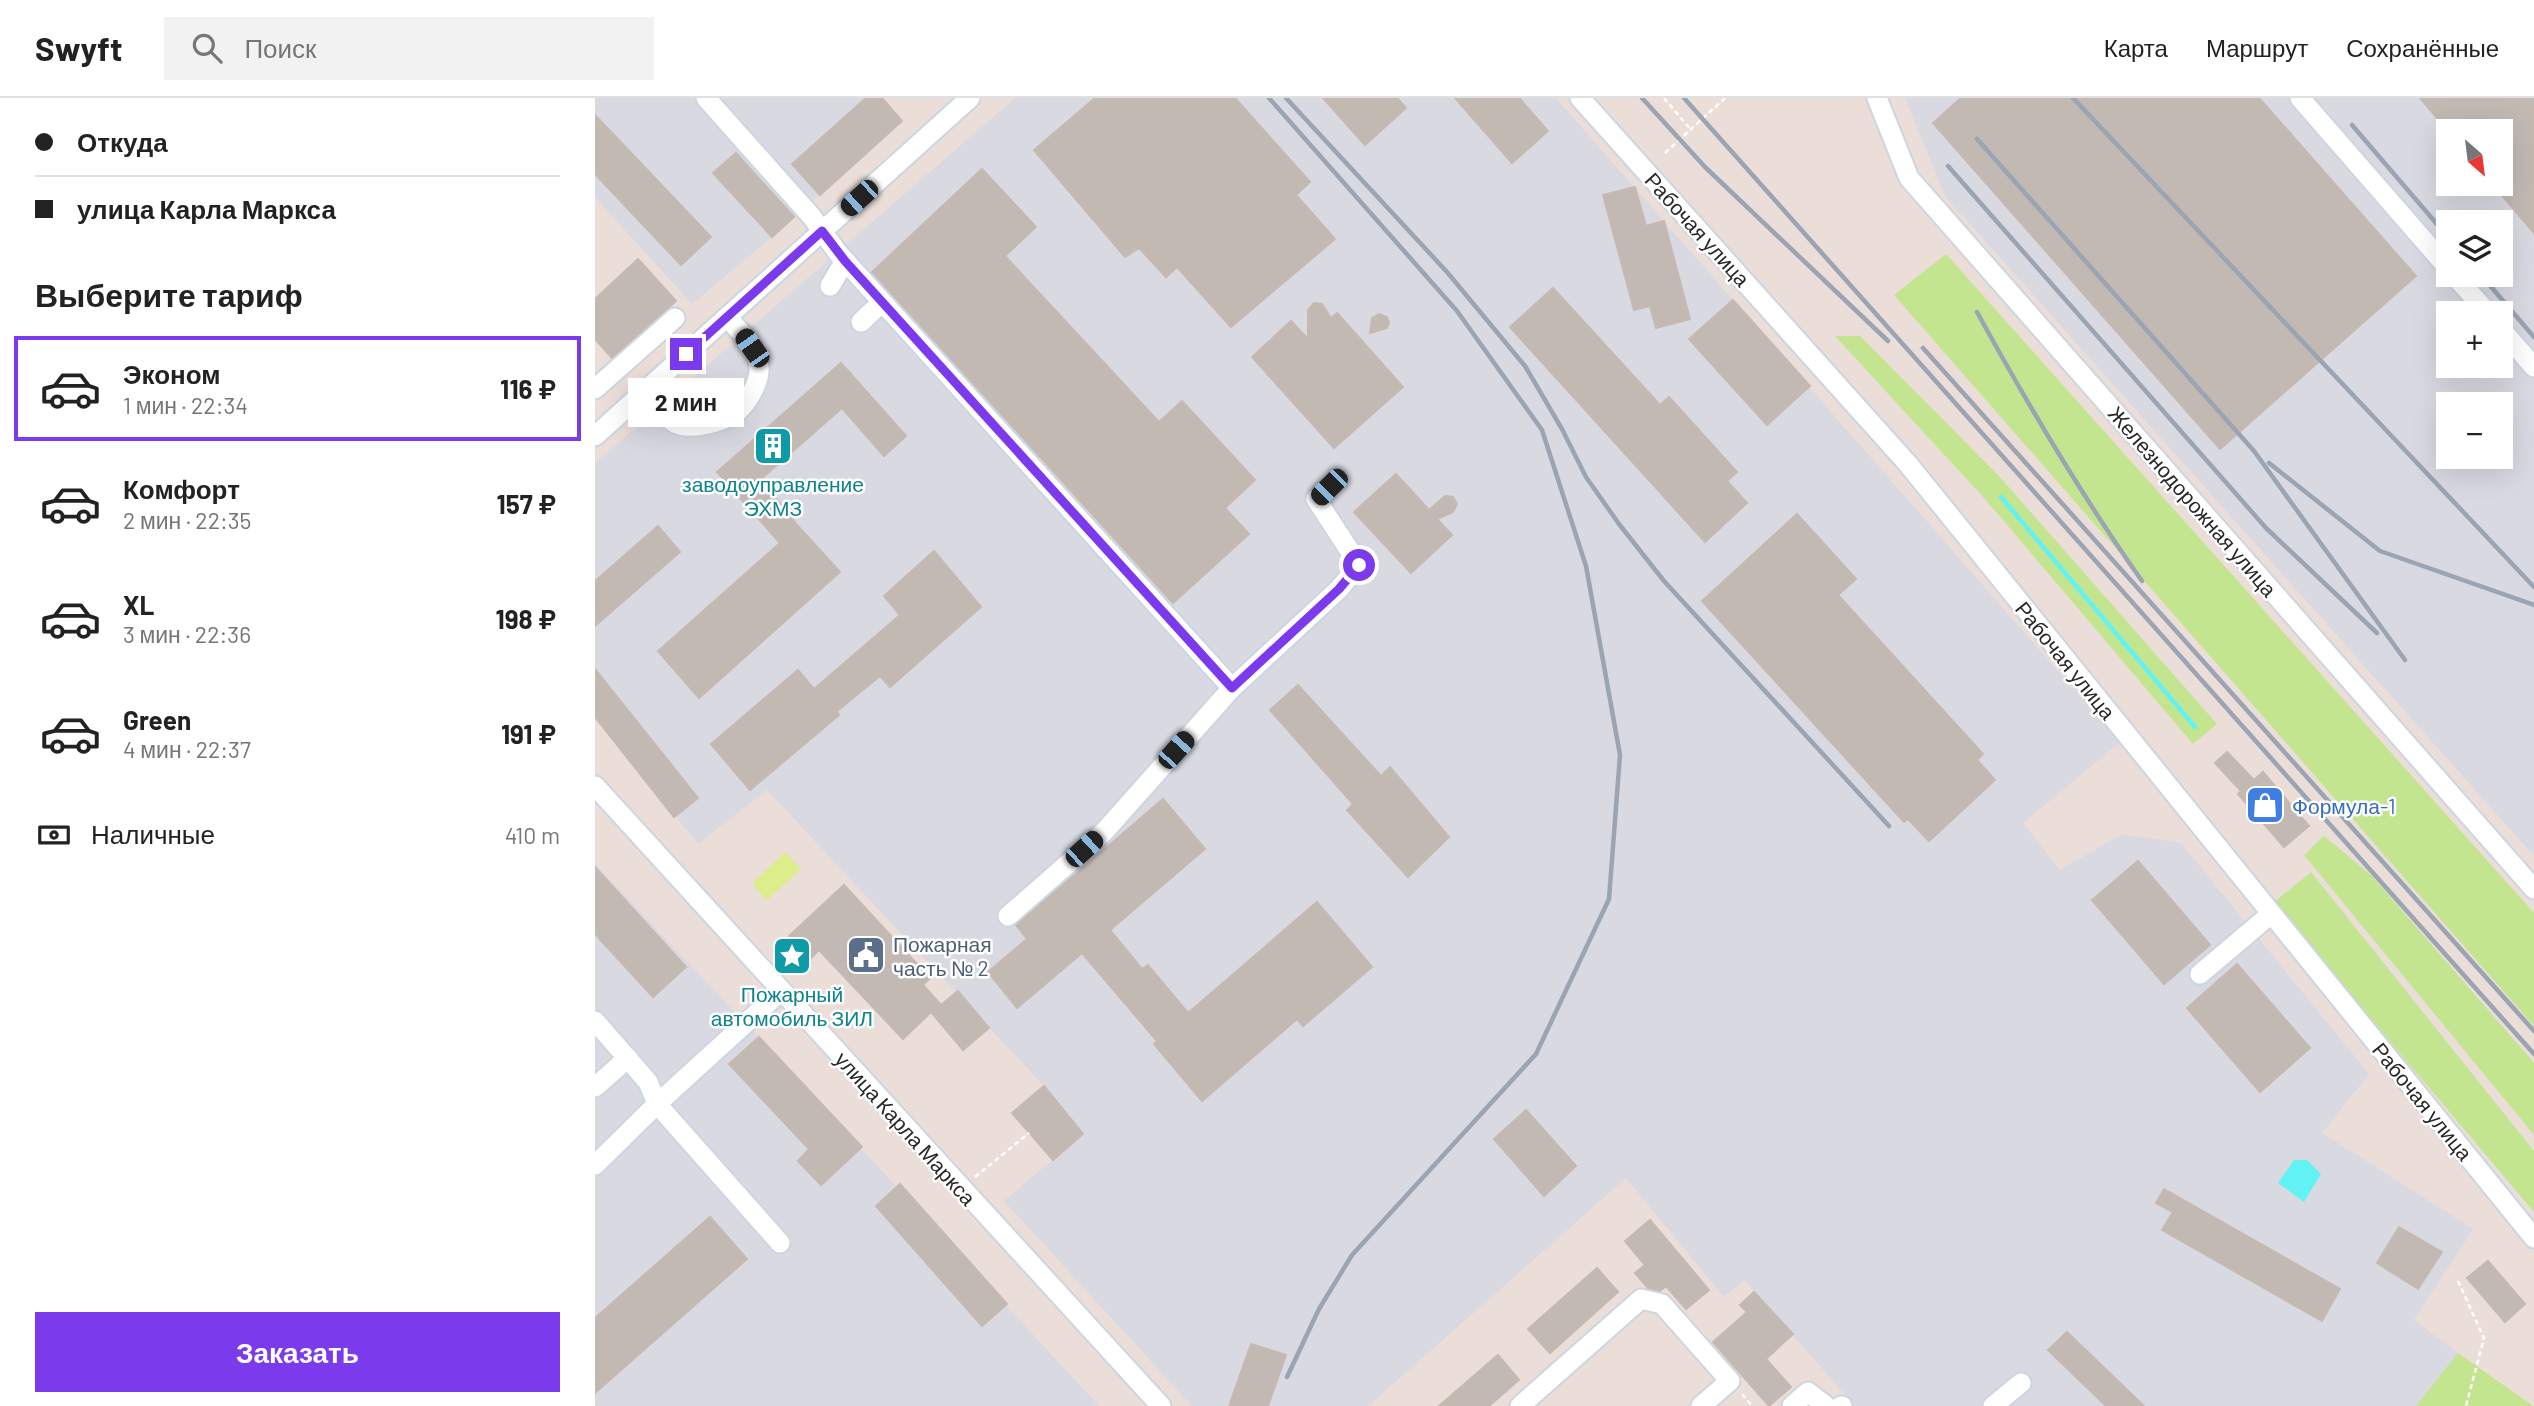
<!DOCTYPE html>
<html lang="ru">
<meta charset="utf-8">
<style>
body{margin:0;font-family:Barlow,sans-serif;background:#f2f2f2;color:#222;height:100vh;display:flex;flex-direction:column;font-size:26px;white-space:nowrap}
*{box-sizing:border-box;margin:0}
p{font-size:23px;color:#767676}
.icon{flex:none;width:38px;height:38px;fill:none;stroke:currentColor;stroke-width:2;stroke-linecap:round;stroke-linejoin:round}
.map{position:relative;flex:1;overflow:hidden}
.sheet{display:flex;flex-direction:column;background:#fff;width:595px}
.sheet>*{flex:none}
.banner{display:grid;align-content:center;height:154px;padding:0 35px;background:#fff}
.needle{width:46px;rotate:152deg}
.controls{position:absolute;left:1841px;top:21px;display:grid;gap:14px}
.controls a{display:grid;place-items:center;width:77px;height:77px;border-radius:0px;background:#fff;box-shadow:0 7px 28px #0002;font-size:35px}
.end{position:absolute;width:32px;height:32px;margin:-16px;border:9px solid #7c3aed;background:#fff;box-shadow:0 0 0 4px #fff}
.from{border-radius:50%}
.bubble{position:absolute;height:49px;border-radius:0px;background:#fff;box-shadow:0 7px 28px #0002;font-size:23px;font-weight:700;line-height:49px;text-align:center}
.car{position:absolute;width:21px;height:42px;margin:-21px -10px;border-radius:9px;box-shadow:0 0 5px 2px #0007;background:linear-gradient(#222 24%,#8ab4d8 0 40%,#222 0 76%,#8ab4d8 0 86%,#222 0)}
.banner b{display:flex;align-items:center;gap:24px;height:66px;font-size:26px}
.banner b+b{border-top:2px solid #e0e0e0}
.banner i{width:18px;height:18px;background:#222}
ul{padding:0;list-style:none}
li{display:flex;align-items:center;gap:21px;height:105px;margin:0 14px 10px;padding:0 21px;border:4px solid transparent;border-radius:0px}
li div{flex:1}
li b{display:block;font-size:26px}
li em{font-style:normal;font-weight:700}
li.on{border-color:#7c3aed}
li>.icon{width:63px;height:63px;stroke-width:1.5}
h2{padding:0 35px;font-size:32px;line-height:84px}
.pay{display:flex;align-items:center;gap:18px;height:77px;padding:0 35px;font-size:26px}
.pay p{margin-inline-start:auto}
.cta{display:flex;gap:14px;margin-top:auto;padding:14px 35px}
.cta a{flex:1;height:80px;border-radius:0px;background:#7c3aed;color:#fff;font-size:28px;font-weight:700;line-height:80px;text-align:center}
header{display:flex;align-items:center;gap:42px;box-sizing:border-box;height:98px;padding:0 35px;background:#fff;border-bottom:2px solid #e0e0e0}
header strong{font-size:33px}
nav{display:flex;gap:38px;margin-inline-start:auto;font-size:24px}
.search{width:490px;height:63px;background:#f2f2f2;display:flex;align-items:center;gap:18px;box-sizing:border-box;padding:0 24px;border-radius:0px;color:#767676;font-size:26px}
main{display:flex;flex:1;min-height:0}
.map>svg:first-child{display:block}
.industrial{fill:#d9d9e2;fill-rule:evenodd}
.green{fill:#c3e590}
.pitch{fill:#dded8b}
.water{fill:#63f2f4}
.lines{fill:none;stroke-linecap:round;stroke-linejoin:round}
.stream{stroke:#63f2f4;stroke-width:4.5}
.building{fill:#c2b9b3;stroke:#c6b9b1;stroke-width:2}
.minor-casing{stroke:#ccd6e1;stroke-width:23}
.path{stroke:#fff;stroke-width:2.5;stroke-dasharray:5 3.5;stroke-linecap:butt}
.minor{stroke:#fff;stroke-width:19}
.rail{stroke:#9aa4b3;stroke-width:4.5}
.route{stroke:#7c3aed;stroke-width:9}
.labels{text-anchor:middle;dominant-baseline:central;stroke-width:5;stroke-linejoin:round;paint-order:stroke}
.street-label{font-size:21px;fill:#272727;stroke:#fff}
.culture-label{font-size:21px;fill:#0d838f;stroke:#fff}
.shop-label{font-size:21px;fill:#366cbe;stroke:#fff;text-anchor:start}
.service-label{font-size:21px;fill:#4e5e75;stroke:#fff;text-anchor:start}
</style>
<header>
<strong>Swyft</strong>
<div class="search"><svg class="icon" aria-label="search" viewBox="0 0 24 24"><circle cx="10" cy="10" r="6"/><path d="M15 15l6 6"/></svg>Поиск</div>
<nav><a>Карта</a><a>Маршрут</a><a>Сохранённые</a></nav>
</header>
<main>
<section class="sheet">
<div class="banner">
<b><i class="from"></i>Откуда</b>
<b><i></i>улица Карла Маркса</b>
</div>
<h2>Выберите тариф</h2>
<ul>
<li class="on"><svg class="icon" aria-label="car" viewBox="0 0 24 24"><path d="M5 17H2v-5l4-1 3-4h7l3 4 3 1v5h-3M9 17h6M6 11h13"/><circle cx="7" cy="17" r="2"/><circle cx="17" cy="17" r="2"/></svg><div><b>Эконом</b><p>1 мин · 22:34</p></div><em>116 ₽</em></li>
<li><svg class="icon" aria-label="car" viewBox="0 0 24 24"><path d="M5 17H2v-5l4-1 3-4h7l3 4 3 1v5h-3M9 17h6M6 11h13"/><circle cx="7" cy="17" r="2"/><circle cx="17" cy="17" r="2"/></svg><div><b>Комфорт</b><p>2 мин · 22:35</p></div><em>157 ₽</em></li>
<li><svg class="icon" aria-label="car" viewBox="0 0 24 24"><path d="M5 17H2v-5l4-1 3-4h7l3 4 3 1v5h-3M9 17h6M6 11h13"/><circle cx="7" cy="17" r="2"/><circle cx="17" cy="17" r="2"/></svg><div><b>XL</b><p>3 мин · 22:36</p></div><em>198 ₽</em></li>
<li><svg class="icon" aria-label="car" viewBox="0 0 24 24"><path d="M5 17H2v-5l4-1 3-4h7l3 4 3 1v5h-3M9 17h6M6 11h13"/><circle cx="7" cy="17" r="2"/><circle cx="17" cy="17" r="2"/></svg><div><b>Green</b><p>4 мин · 22:37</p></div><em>191 ₽</em></li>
</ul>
<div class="pay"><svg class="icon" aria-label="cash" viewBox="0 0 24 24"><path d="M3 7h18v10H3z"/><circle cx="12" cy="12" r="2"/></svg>Наличные<p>410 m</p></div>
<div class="cta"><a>Заказать</a></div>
</section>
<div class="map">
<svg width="1939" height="1308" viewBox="0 0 1939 1308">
<rect width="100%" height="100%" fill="#ebddd7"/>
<!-- industrial -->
<g class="industrial">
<polygon points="0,0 289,0 288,2 307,23 177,139 97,206 0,99"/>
<polygon points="420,0 961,0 1525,644 1428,725 1465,772 1527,736 1586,745 1774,976 1727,1035 1878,1131 1819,1222 1863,1255 1821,1308 1260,1308 1149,1182 1129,1199 1031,1080 773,1308 597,1308 409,1103 488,1036 449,988 172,692 103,746 0,619 0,365"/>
<path d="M1310 0H1939V758L1350 98ZM1853 33H1906V86H1853ZM1853 124H1906V177H1853ZM1853 215H1906V268H1853ZM1853 306H1906V359H1853Z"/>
<polygon points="0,766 164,940 504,1308 0,1308"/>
</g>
<!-- green -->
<g class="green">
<polygon points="1351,156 1939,815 1939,928 1299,197"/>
<polygon points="1240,238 1265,238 1404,378 1622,626 1598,646 1390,401"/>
<polygon points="1729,738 1777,778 1939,965 1939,1037 1709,757"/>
<polygon points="1716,774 1939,1053 1939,1114 1678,805"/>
<polygon points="1863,1255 1938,1308 1821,1308"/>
</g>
<!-- pitch -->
<polygon class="pitch" points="190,754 206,771 172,802 157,786"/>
<!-- water -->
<polygon class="water" points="1699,1062 1712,1062 1726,1076 1709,1104 1683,1085"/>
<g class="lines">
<!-- stream -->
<polyline class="stream" points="1406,399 1600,629"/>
</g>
<!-- building -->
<g class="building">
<polygon points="271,0 287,0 307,23 225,97 197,66"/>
<polygon points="500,0 640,0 715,84 701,97 740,141 636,229 582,169 571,179 544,150 530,159 439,52"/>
<polygon points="728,0 802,0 811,10 770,47"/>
<polygon points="860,0 924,0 953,33 917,65"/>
<polygon points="1366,0 1664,0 1821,178 1625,351 1338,25"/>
<polygon points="1825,0 1939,0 1939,135 1897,86 1906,86 1906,33 1853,33"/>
<polygon points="0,17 116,139 86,167 0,76"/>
<polygon points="141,55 199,119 177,139 118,75"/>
<polygon points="387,71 441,129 410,158 564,324 587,303 660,382 630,410 654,436 578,505 277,174"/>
<polygon points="1040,89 1051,128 1069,123 1095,221 1061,230 1055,208 1039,212 1008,97"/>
<polygon points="43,161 81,203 17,260 0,241 0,201"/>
<polygon points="958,190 1065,307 1074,299 1142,374 1132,383 1152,405 1110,444 915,229"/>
<polygon points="1138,202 1215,288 1172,327 1094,241"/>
<polygon points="719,205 727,206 736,220 742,215 808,289 739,350 657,259 696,223 713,241 713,212"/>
<polygon points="784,216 792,219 794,225 792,230 775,235 777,220"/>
<polygon points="246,265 311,338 289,358 247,310 166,381 203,428 245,474 104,600 63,553 185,445 122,374"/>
<polygon points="801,376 834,412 850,398 858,399 862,406 858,414 842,421 857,437 816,475 759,414"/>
<polygon points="1202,416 1261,481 1243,497 1388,656 1382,662 1400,682 1334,743 1313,721 1309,724 1107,503"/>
<polygon points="63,428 85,454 0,528 0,483"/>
<polygon points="339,453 386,509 295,589 285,578 242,613 244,617 155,692 116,646 203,572 219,591 305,517 289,498"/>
<polygon points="0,571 103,700 79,719 0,619"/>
<polygon points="703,587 786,678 795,669 854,739 813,779 752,712 758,706 675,612"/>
<polygon points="1632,654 1659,682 1668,674 1714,728 1689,749 1643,696 1646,693 1620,665"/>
<polygon points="568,701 610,751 515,832 547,871 553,867 593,915 722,804 777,869 708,928 702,921 607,1003 559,946 562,943 487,855 422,910 393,874 432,841 421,827"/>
<polygon points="1543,763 1615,847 1569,886 1497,802"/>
<polygon points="0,769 91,869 58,899 0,836"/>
<polygon points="249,787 335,880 328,887 346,907 363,893 394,930 368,952 336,914 308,941 224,852 215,861 194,838"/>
<polygon points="1642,866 1715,950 1665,994 1592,910"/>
<polygon points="164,939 267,1049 226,1087 203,1063 214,1051 134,966"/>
<polygon points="449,988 488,1036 458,1062 417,1015"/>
<polygon points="931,1012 981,1068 949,1098 899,1041"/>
<polygon points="305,1086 412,1206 387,1228 281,1108"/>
<polygon points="1569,1091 1745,1191 1727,1223 1567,1132 1578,1114 1561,1105"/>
<polygon points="115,1119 152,1161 0,1295 0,1220"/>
<polygon points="1055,1122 1114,1192 1091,1211 1071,1188 1065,1193 1053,1190 1040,1175 1050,1167 1030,1143"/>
<polygon points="1804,1129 1847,1154 1823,1191 1782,1165"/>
<polygon points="1893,1163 1930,1206 1910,1224 1872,1180"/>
<polygon points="1002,1170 1023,1194 955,1255 933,1231"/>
<polygon points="1159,1194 1198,1236 1171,1261 1196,1289 1174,1308 1118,1244 1152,1214 1145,1207"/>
<polygon points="1472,1234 1549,1308 1511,1308 1453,1252"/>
<polygon points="656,1246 691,1257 673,1308 634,1308"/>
<polygon points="903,1257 924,1282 894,1308 844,1308"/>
</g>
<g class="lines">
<defs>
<g id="minor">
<polyline points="111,0 217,119 243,155 637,590 508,735 413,818"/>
<polyline points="985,0 1313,366 1939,1140"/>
<polyline points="1282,0 1314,80 1939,791"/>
<polyline points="1705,0 1853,170"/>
<polyline points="1859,177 1893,215"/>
<polyline points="235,188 250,163"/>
<polyline points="266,224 287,204"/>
<polyline points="1906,231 1939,269"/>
<polyline points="0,291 80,220"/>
<path d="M49 294C59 304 68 318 80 325 95 333 130 324 143 313 153 304 165 284 164 270 163 250 144 233 132 219"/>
<polyline points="0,338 375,0"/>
<polyline points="637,590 744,491 764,467 721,401 734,389"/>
<polyline points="0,688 566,1308"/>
<polyline points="1605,876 1676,816"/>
<polyline points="0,923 53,984 62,1006 0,1067"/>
<polyline points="0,989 33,960"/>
<polyline points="185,1145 62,1006 186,893"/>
<polyline points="925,1308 1046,1201 1067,1206 1135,1283 1106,1308"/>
<polyline points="1197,1308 1213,1294 1231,1308"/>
<polyline points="1246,1308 1247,1308"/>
<polyline points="1398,1308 1426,1285"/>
</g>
</defs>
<!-- minor casing -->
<use href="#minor" class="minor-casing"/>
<!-- path -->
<g class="path">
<polyline points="1069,0 1096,32"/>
<polyline points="1070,55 1130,0"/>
<polyline points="380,1079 434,1035"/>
<polyline points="1863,1183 1889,1240 1871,1308"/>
<polyline points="1147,1296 1157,1308"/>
</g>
<!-- minor -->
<use href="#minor" class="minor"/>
<!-- rail -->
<g class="rail">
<polyline points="674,0 862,213 947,332 991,468 1025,657 1014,801 941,956 757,1157 724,1211 692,1279"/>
<polyline points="691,0 852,174 930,268 967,331 991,379 1024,426 1069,483 1294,728"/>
<polyline points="1047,0 1110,69 1293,243"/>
<polyline points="1089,0 1939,956"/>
<polyline points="1478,0 1939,489"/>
<polyline points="1757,27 1853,139"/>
<polyline points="1382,41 1659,353 1810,562"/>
<polyline points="1353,68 1671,430 1782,535"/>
<polyline points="1886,177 1939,239"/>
<path d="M1382 214C1433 307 1486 397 1547 483"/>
<polyline points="1328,250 1939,933"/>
<polyline points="1674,365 1785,453 1939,507"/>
</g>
</g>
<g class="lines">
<!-- route -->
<polyline class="route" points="91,256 227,133 250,163 637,590 744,491 764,467"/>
</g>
<!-- icons -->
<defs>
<symbol id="building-square" viewBox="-11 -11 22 22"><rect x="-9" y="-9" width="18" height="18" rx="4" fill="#0f9aa8" stroke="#fff"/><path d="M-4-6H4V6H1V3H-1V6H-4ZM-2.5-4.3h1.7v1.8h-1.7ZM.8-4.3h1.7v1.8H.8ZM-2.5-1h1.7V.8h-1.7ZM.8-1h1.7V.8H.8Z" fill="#fff"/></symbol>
<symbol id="shop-square" viewBox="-11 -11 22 22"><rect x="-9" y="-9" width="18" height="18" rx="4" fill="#3f7fe0" stroke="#fff"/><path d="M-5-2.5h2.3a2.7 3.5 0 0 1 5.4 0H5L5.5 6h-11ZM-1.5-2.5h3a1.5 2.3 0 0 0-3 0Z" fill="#fff"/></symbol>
<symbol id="civic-square" viewBox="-11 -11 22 22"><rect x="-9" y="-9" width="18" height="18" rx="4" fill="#5c6f8a" stroke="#fff"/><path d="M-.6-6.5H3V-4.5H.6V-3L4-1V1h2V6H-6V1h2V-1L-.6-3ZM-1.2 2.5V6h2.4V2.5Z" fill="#fff"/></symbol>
<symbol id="sight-square" viewBox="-11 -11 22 22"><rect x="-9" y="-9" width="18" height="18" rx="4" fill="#0f9aa8" stroke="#fff"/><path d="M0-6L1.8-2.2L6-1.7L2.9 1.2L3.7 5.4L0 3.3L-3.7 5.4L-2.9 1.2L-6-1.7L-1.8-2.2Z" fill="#fff"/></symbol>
</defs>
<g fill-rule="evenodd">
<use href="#building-square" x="156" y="326" width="44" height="44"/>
<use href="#shop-square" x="1648" y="685" width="44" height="44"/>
<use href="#civic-square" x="249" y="835" width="44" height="44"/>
<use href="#sight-square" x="175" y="836" width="44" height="44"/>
</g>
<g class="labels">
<!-- street labels -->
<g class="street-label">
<text transform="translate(1103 131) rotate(48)">Рабочая улица</text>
<text transform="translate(1598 403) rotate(49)">Железнодорожная улица</text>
<text transform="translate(1471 562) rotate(51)">Рабочая улица</text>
<text transform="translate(1828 1003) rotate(51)">Рабочая улица</text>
<text transform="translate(311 1030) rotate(48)">улица Карла Маркса</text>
</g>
<!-- culture labels -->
<g class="culture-label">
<text x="178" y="385">заводоуправление<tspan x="178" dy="24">ЭХМЗ</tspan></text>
<text x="197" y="895">Пожарный<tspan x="197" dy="24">автомобиль ЗИЛ</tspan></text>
</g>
<!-- shop labels -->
<g class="shop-label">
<text x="1697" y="707">Формула-1</text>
</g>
<!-- service labels -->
<g class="service-label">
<text x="298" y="845">Пожарная<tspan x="298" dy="24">часть № 2</tspan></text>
</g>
</g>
</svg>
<div class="controls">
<a><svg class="needle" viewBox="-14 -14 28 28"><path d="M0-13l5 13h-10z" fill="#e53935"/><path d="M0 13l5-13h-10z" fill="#767676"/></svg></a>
<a><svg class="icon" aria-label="layers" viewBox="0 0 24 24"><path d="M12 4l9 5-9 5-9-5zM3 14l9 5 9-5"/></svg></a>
<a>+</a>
<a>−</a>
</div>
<i class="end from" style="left:764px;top:467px"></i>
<i class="end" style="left:91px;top:256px"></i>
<div class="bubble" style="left:33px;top:280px;width:116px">2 мин</div>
<i class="car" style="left:264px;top:100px;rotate:228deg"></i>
<i class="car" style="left:157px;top:250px;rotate:325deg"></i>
<i class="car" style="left:734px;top:389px;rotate:225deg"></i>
<i class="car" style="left:581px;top:652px;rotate:42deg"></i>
<i class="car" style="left:489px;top:751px;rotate:48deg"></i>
</div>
</main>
